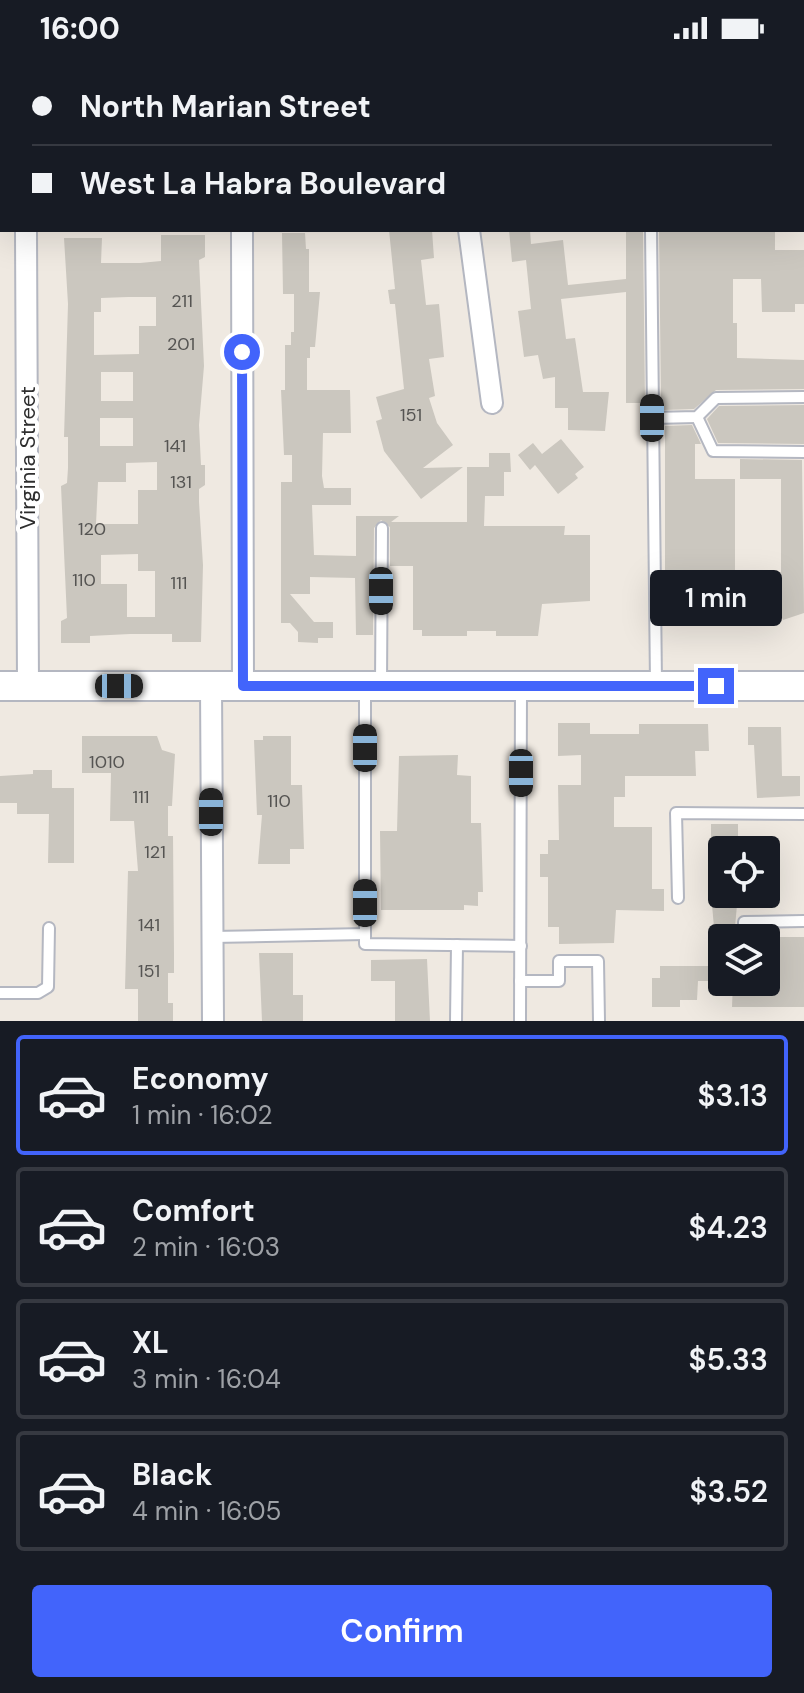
<!DOCTYPE html>
<meta charset="utf-8">
<style>
body{margin:0;font-family:"DM Sans",sans-serif;background:#20242c;color:#f1f3f6;height:100vh;display:flex;flex-direction:column;font-size:30px;white-space:nowrap}
*{box-sizing:border-box;margin:0}
p{font-size:26px;color:#9ea1a6}
.icon{flex:none;width:44px;height:44px;fill:none;stroke:currentColor;stroke-width:2;stroke-linecap:round;stroke-linejoin:round}
.map{position:relative;height:965px;overflow:hidden}
.panel{display:flex;flex-direction:column;background:#171b24;flex:1}
.panel>*{flex:none}
.guide{position:absolute;left:0px;top:0px;width:804px;height:176px;box-shadow:0 8px 32px #0002;display:grid;align-content:center;height:176px;padding:0 32px;background:#171b24}
.controls{position:absolute;left:708px;top:780px;display:grid;gap:16px}
.controls a{display:grid;place-items:center;width:72px;height:72px;border-radius:8px;background:#171b24;box-shadow:0 8px 32px #0002;font-size:40px}
.end{position:absolute;width:36px;height:36px;margin:-18px;border:10px solid #4264fb;background:#fff;box-shadow:0 0 0 4px #fff}
.from{border-radius:50%}
.bubble{position:absolute;height:56px;border-radius:8px;background:#171b24;box-shadow:0 8px 32px #0002;font-size:26px;font-weight:600;line-height:56px;text-align:center}
.car{position:absolute;width:24px;height:48px;margin:-24px -12px;border-radius:10px;box-shadow:0 0 6px 2px #0007;background:linear-gradient(#222 24%,#8ab4d8 0 40%,#222 0 76%,#8ab4d8 0 86%,#222 0)}
.guide b{display:flex;align-items:center;gap:28px;height:76px;font-size:30px}
.guide b+b{border-top:2px solid #363941}
.guide i{width:20px;height:20px;background:#f1f3f6}
ul{padding:14px 0 0;list-style:none}
li{display:flex;align-items:center;gap:24px;height:120px;margin:0 16px 12px;padding:0 16px;border:4px solid #363941;border-radius:8px}
li div{flex:1}
li b{display:block;font-size:30px}
li em{font-style:normal;font-weight:600}
li.active{border-color:#4264fb}
li>.icon{width:72px;height:72px;stroke-width:1.5}
.action{display:flex;gap:16px;margin-top:auto;padding:16px 32px}
.action a{flex:1;height:92px;border-radius:8px;background:#4264fb;color:#fff;font-size:32px;font-weight:600;line-height:92px;text-align:center}
.status{display:flex;justify-content:space-between;align-items:center;height:56px;padding:0 40px;background:#171b24;direction:ltr}
.status svg{height:22px;fill:currentColor}
.map>svg:first-child{display:block}
.building{fill:#cbc7bf;fill-rule:evenodd}
.lines{fill:none;stroke-linecap:round;stroke-linejoin:round}
.service-casing{stroke:#b4b7c1;stroke-width:14}
.minor-casing{stroke:#b4b7c1;stroke-width:24}
.secondary-casing{stroke:#b4b7c1;stroke-width:32}
.service{stroke:#fff;stroke-width:10}
.minor{stroke:#fff;stroke-width:20}
.secondary{stroke:#fff;stroke-width:28}
.route{stroke:#4264fb;stroke-width:10}
.labels{text-anchor:middle;dominant-baseline:central;stroke-width:8;stroke-linejoin:round;paint-order:stroke}
.number-label{font-size:18px;fill:#555452}
.street-label{font-size:22px;fill:#2e2e2e;stroke:#fff}
</style>
<div class="status"><b>16:00</b><svg viewBox="0 0 49 12"><path d="M0 12V9h3v3zM5 12V6h3v6zM10 12V3h3v9zM15 12V0h3v12zM26 1h20v11H26zM47 4h2v5h-2z"/></svg></div>
<div class="map">
<svg width="804" height="965" viewBox="0 0 804 965">
<rect width="100%" height="100%" fill="#efe9e1"/>
<!-- building -->
<g class="building">
<polygon points="389,174 432,174 434,202 421,204 426,249 439,248 444,301 429,303 435,340 429,342 437,367 453,389 423,412 463,411 421,443 384,395 376,365 382,363 376,341 404,333 395,248 390,248 388,234 395,233"/>
<polygon points="509,174 530,174 531,188 563,184 568,229 626,223 626,174 643,174 645,347 626,347 626,236 561,243 566,283 575,282 583,336 609,336 605,375 568,374 568,352 555,352 555,321 543,323 538,299 524,301 518,255 531,253 526,204 512,206"/>
<polygon points="659,174 775,174 775,194 804,194 804,248 795,248 795,256 762,256 761,223 733,223 733,267 737,267 737,302 804,304 804,333 716,334 694,353 664,354 664,347 661,347"/>
<polygon points="282,177 305,177 306,193 309,193 309,236 320,236 315,291 310,291 310,302 307,302 307,334 350,334 351,377 323,377 322,420 324,432 351,432 351,449 312,449 314,499 356,500 356,460 399,460 391,466 467,466 467,411 489,411 489,397 510,397 511,416 504,416 504,440 485,440 484,470 565,470 564,479 590,479 590,545 542,548 538,580 496,580 496,575 467,575 467,580 422,580 422,574 413,574 413,510 390,510 390,471 381,464 374,472 373,579 356,579 355,522 310,521 310,538 290,538 314,566 333,566 333,582 318,582 318,587 298,586 298,576 290,567 281,567 281,426 292,426 292,399 284,399 281,334 285,334 285,289 291,289 291,276 294,276 294,238 283,238"/>
<path d="M161 179H205V201L199 204 204 310 199 369 201 409H205V429L199 433V446L203 509 201 586H172V578H130L90 580V587H61V565L67 562 61 430 67 427 68 412V381H64L68 248 64 182H102L101 207H140L161 205ZM128 241H156V270H139V298L94 299V256H101V242ZM101 316H133V345H101ZM100 362H133V390H100ZM157 406V434H138V468H96L98 426H126V407ZM138 498V515H155V561H127V528H101V499Z"/>
<polygon points="804,349 804,388 718,387 707,363 719,350"/>
<polygon points="692,369 701,388 695,388 695,423 735,423 735,529 781,529 781,423 740,423 740,403 802,404 804,557 783,564 781,560 750,560 741,565 700,551 692,569 677,564 689,521 665,521 665,370"/>
<polygon points="561,383 584,411 575,418 578,422 558,438 535,409 530,414 518,399 533,387 542,398"/>
<polygon points="558,667 590,667 590,678 639,678 639,668 708,668 709,695 695,695 696,720 625,720 625,741 614,741 614,771 652,771 652,833 664,833 664,855 616,854 614,887 559,888 559,871 548,871 548,821 540,821 540,798 548,798 548,784 559,784 558,729 581,729 581,699 558,700"/>
<polygon points="748,671 781,671 782,720 800,720 800,740 757,742 754,689 748,689"/>
<polygon points="82,680 157,680 162,694 175,698 172,750 168,750 168,780 173,780 174,898 174,917 168,917 168,947 173,947 173,965 138,965 138,933 125,933 128,815 138,815 134,765 110,765 111,717 82,717"/>
<polygon points="263,680 291,680 291,729 302,729 304,793 290,793 290,808 258,808 262,759 257,759 254,684 263,684"/>
<polygon points="458,699 457,719 471,720 471,767 481,767 483,836 478,836 478,850 464,849 464,854 381,854 380,775 397,775 399,700"/>
<polygon points="33,714 52,714 52,732 74,732 74,807 48,807 49,758 17,758 17,747 0,747 0,720 33,718"/>
<polygon points="711,768 738,768 738,780 748,780 748,794 711,794"/>
<polygon points="711,838 738,838 734,882 715,882"/>
<polygon points="766,881 804,881 804,951 732,951 733,926 766,926"/>
<polygon points="259,897 293,897 293,939 303,939 303,965 262,965"/>
<polygon points="427,903 430,965 395,965 395,925 371,925 371,904"/>
<polygon points="660,910 722,910 722,925 698,925 697,944 680,944 680,951 652,951 652,922 660,922"/>
</g>
<g class="lines">
<defs>
<g id="service">
<polyline points="802,105 804,105"/>
<polyline points="651,174 656,628"/>
<polyline points="697,361 713,395 804,396"/>
<polyline points="652,362 697,361 716,342 804,341"/>
<polyline points="381,628 382,472"/>
<polyline points="365,633 365,888 521,890"/>
<polyline points="678,842 676,757 804,758"/>
<polyline points="212,881 365,878"/>
<polyline points="744,882 744,866 804,865"/>
<polyline points="520,925 559,925 559,905 598,905 599,965"/>
<polyline points="0,937 38,937 48,931 49,872"/>
<polyline points="456,965 457,889"/>
<polyline points="520,965 521,632"/>
</g>
<g id="minor">
<polyline points="25,0 25,2"/>
<polyline points="241,0 241,2"/>
<polyline points="460,0 460,2"/>
<polyline points="26,174 28,630"/>
<polyline points="242,174 243,630"/>
<polyline points="469,174 492,347"/>
<polyline points="211,630 213,965"/>
</g>
<polyline id="secondary" points="0,630 804,630"/>
</defs>
<!-- service casing -->
<use href="#service" class="service-casing"/>
<!-- minor casing -->
<use href="#minor" class="minor-casing"/>
<!-- secondary casing -->
<use href="#secondary" class="secondary-casing"/>
<!-- service -->
<use href="#service" class="service"/>
<!-- minor -->
<use href="#minor" class="minor"/>
<!-- secondary -->
<use href="#secondary" class="secondary"/>
</g>
<g class="lines">
<!-- route -->
<polyline class="route" points="242,296 243,630 716,630"/>
</g>
<g class="labels">
<!-- number labels -->
<g class="number-label">
<text x="182" y="245">211</text>
<text x="181" y="288">201</text>
<text x="411" y="359">151</text>
<text x="175" y="390">141</text>
<text x="181" y="426">131</text>
<text x="92" y="473">120</text>
<text x="84" y="524">110</text>
<text x="179" y="527">111</text>
<text x="107" y="706">1010</text>
<text x="141" y="741">111</text>
<text x="279" y="745">110</text>
<text x="155" y="796">121</text>
<text x="149" y="869">141</text>
<text x="149" y="915">151</text>
</g>
<!-- street labels -->
<g class="street-label">
<text transform="translate(27 402) rotate(-90)">Virginia Street</text>
</g>
</g>
</svg>
<div class="controls">
<a><svg class="icon" aria-label="locate" viewBox="0 0 24 24"><circle cx="12" cy="12" r="6"/><path d="M12 2v4M12 18v4M2 12h4M18 12h4"/></svg></a>
<a><svg class="icon" aria-label="layers" viewBox="0 0 24 24"><path d="M12 4l9 5-9 5-9-5zM3 14l9 5 9-5"/></svg></a>
</div>
<i class="end from" style="left:242px;top:296px"></i>
<i class="end" style="left:716px;top:630px"></i>
<div class="bubble" style="left:650px;top:514px;width:132px">1 min</div>
<i class="car" style="left:652px;top:362px;rotate:0deg"></i>
<i class="car" style="left:381px;top:535px;rotate:180deg"></i>
<i class="car" style="left:119px;top:630px;rotate:90deg"></i>
<i class="car" style="left:365px;top:692px;rotate:0deg"></i>
<i class="car" style="left:521px;top:717px;rotate:180deg"></i>
<i class="car" style="left:211px;top:756px;rotate:0deg"></i>
<i class="car" style="left:365px;top:847px;rotate:0deg"></i>
<div class="guide">
<b><i class="from"></i>North Marian Street</b>
<b><i></i>West La Habra Boulevard</b>
</div>
</div>
<section class="panel">
<ul>
<li class="active"><svg class="icon" aria-label="car" viewBox="0 0 24 24"><path d="M5 17H2v-5l4-1 3-4h7l3 4 3 1v5h-3M9 17h6M6 11h13"/><circle cx="7" cy="17" r="2"/><circle cx="17" cy="17" r="2"/></svg><div><b>Economy</b><p>1 min · 16:02</p></div><em>$3.13</em></li>
<li><svg class="icon" aria-label="car" viewBox="0 0 24 24"><path d="M5 17H2v-5l4-1 3-4h7l3 4 3 1v5h-3M9 17h6M6 11h13"/><circle cx="7" cy="17" r="2"/><circle cx="17" cy="17" r="2"/></svg><div><b>Comfort</b><p>2 min · 16:03</p></div><em>$4.23</em></li>
<li><svg class="icon" aria-label="car" viewBox="0 0 24 24"><path d="M5 17H2v-5l4-1 3-4h7l3 4 3 1v5h-3M9 17h6M6 11h13"/><circle cx="7" cy="17" r="2"/><circle cx="17" cy="17" r="2"/></svg><div><b>XL</b><p>3 min · 16:04</p></div><em>$5.33</em></li>
<li><svg class="icon" aria-label="car" viewBox="0 0 24 24"><path d="M5 17H2v-5l4-1 3-4h7l3 4 3 1v5h-3M9 17h6M6 11h13"/><circle cx="7" cy="17" r="2"/><circle cx="17" cy="17" r="2"/></svg><div><b>Black</b><p>4 min · 16:05</p></div><em>$3.52</em></li>
</ul>
<div class="action"><a>Confirm</a></div>
</section>
